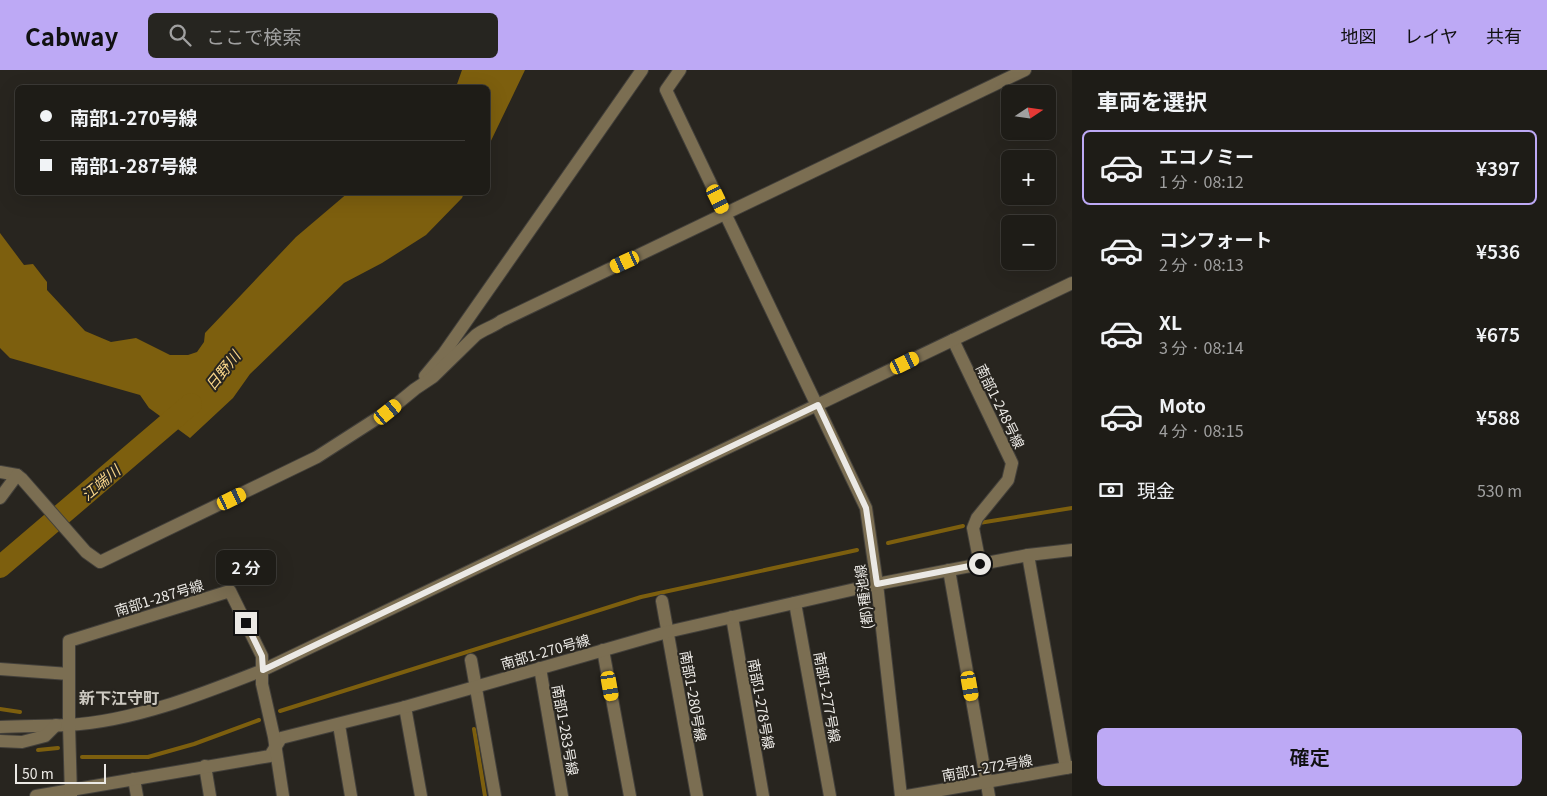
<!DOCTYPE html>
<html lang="ja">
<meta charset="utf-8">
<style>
body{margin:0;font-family:Georgia,"Noto Sans JP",serif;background:#262520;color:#f1f3f6;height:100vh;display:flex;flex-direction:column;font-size:19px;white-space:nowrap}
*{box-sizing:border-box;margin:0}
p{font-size:16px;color:#a1a1a1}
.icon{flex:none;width:28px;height:28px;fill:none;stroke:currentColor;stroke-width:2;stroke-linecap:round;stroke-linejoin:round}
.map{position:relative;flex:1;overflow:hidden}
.drawer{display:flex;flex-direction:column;background:#1e1c17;width:475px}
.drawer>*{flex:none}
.top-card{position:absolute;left:15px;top:15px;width:475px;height:110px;border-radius:8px;box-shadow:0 5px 20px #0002,0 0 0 1px #3c3a36;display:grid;align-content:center;height:110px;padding:0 25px;background:#1e1c17}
.needle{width:32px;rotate:77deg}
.buttons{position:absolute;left:1001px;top:15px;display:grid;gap:10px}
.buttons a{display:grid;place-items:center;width:55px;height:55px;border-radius:8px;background:#1e1c17;box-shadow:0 5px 20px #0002,0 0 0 1px #3c3a36;font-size:25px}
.scale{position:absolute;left:15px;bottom:12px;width:91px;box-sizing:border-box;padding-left:5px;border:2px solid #ebe9e5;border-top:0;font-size:14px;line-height:18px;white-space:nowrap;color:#ebe9e5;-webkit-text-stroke:4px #28251f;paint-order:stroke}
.end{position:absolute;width:22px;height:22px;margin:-11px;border:6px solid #ebe9e5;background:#111;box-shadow:0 0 0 2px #111}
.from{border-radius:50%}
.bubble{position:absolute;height:35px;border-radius:8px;background:#1e1c17;box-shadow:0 5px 20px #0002,0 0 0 1px #3c3a36;font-size:16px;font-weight:600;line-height:35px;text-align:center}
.car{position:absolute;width:15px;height:30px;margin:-15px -8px;border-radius:6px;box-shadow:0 0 4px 1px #0007;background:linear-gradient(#f5c518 24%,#345 0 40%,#f5c518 0 76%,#345 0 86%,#f5c518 0)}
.top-card b{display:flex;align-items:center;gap:18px;height:48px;font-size:19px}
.top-card b+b{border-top:1px solid #3c3a36}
.top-card i{width:12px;height:12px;background:#f1f3f6}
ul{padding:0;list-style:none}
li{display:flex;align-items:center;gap:15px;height:75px;margin:0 10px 8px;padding:0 15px;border:2px solid transparent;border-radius:8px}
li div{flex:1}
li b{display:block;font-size:19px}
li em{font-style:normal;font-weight:600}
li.active{border-color:#bda9f5}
li>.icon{width:45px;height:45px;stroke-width:1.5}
h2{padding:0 25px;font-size:22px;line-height:60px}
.pay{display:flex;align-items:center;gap:12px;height:55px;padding:0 25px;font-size:19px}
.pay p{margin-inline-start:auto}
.primary-button{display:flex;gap:10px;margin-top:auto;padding:10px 25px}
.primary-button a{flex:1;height:58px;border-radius:8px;background:#bda9f5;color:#111;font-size:20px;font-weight:600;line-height:58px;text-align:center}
header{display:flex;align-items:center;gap:30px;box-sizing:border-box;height:70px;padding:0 25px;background:#bda9f5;color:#111}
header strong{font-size:24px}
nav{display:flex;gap:28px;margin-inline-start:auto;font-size:18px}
.search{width:350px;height:45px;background:#262520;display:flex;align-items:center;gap:12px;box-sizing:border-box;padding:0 18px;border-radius:8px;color:#a1a1a1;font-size:19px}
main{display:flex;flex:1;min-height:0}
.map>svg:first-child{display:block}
.water{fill:#7d5f0e}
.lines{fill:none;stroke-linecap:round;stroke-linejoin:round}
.stream{stroke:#7d5f0e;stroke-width:4}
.river{stroke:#7d5f0e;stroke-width:22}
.minor-casing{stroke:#43403b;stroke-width:14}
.minor{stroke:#7b6e52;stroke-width:12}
.route{stroke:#ebe9e5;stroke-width:6}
.labels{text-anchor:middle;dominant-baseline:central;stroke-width:4;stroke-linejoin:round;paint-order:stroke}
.street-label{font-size:14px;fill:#ebe9e5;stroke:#28251f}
.water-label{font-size:15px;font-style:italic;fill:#f8d589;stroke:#28251f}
.quarter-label{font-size:16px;font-weight:bold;fill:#cdc9c1;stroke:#28251f}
</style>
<header>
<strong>Cabway</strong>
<div class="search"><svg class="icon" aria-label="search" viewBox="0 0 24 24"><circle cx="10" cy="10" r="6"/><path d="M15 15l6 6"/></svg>ここで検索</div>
<nav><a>地図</a><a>レイヤ</a><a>共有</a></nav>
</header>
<main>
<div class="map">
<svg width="1072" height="726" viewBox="0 0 1072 726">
<rect width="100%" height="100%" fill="#28251f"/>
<!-- water -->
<g class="water">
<polygon points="462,0 525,0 488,77 488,18 456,17"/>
<polygon points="349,122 464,123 462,128 426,165 382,193 344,213 250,304 233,328 190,368 149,338 140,325 10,288 0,278 0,163 24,195 33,194 47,212 47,220 85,261 111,272 136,268 170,285 188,285 197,282 204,272 205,263 296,167"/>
</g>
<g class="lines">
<!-- stream -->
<g class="stream">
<polyline points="979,453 1072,438"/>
<polyline points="888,473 963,456"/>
<polyline points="0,639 20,642"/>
<polyline points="280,641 641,527 857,480"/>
<polyline points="474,659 485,726"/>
<polyline points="38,680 58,678"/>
<polyline points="82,687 148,687 194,674 259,650"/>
</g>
<!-- river -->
<polyline class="river" points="0,497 191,334"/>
<defs>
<g id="minor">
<polyline points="680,0 666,20 866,438 877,514 901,726"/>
<polyline points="953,270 1012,393 1008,410 977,448 973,458 980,494"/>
<polyline points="425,306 444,283 642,0"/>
<path d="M0 402 17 405 22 409 86 482 100 492 317 387 387 342 415 319 433 307 476 265C484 259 493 257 501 251L1025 0"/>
<polyline points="0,428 17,405"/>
<polyline points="1028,485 1066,698"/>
<polyline points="949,500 989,726"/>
<polyline points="662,531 697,726"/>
<polyline points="795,533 830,726"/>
<polyline points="732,547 763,726"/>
<polyline points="603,580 630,726"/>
<polyline points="471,590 495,726"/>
<polyline points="540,598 562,726"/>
<polyline points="0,599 69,604"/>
<polyline points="405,637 421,726"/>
<polyline points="339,655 351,726"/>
<path d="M0 657C23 656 46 656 69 655 135 651 202 624 263 600L1072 213"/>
<polyline points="0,671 22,672 45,666 56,655"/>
<polyline points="205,696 210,726"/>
<polyline points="134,709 137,726"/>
<polyline points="36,726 270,686 281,668 405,637 667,562 877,514 1028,485 1072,480"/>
<polyline points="71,726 69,655 69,571 230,521 262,586 262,614 274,667 283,726"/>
<polyline points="907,726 1072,697"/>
</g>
</defs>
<!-- minor casing -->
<use href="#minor" class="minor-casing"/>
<!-- minor -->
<use href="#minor" class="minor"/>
</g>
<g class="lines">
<!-- route -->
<polyline class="route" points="246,553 262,586 263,600 818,335 866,438 877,514 980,494"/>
</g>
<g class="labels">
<!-- street labels -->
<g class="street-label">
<text transform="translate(1001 336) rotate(64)">南部1-248号線</text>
<text transform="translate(159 527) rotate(-17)">南部1-287号線</text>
<text transform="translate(863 527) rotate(-97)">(都)種池線</text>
<text transform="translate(545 581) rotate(-16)">南部1-270号線</text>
<text transform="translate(694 626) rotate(80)">南部1-280号線</text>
<text transform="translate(828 627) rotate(80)">南部1-277号線</text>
<text transform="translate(762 634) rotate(80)">南部1-278号線</text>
<text transform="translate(566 660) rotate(80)">南部1-283号線</text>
<text transform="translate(987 697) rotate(-10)">南部1-272号線</text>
</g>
<!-- water labels -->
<g class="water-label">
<text transform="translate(222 300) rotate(-51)">日野川</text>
<text transform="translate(100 412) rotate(-40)">江端川</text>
</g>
<!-- quarter labels -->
<g class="quarter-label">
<text x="119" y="627">新下江守町</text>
</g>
</g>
</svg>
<div class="buttons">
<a><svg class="needle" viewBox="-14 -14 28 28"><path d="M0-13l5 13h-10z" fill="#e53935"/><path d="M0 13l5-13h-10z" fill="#a1a1a1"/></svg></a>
<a>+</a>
<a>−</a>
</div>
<div class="scale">50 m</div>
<i class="end from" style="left:980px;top:494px"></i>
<i class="end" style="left:246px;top:553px"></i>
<div class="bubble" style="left:216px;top:480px;width:60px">2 分</div>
<i class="car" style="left:718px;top:129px;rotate:154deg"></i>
<i class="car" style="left:625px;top:192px;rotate:245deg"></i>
<i class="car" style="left:905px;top:293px;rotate:64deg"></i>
<i class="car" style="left:388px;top:342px;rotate:51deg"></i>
<i class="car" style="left:232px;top:429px;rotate:64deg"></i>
<i class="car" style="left:610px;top:616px;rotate:170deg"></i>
<i class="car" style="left:970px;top:616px;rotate:170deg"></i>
<div class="top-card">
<b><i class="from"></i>南部1-270号線</b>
<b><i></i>南部1-287号線</b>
</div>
</div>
<section class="drawer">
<h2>車両を選択</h2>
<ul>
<li class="active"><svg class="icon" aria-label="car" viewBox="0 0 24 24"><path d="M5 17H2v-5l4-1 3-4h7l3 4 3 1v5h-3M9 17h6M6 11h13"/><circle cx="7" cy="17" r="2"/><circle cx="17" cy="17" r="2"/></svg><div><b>エコノミー</b><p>1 分 · 08:12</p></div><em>¥397</em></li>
<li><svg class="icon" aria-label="car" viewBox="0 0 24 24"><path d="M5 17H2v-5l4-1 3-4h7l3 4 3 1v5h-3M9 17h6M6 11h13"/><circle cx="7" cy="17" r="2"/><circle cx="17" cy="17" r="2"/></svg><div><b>コンフォート</b><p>2 分 · 08:13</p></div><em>¥536</em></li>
<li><svg class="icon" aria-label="car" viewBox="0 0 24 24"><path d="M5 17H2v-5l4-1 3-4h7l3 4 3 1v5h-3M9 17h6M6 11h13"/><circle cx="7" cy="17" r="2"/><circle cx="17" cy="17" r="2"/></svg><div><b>XL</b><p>3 分 · 08:14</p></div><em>¥675</em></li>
<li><svg class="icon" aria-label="car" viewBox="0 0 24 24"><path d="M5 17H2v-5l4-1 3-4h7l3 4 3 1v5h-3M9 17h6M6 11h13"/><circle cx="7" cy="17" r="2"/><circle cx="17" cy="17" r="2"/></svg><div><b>Moto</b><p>4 分 · 08:15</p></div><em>¥588</em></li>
</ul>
<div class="pay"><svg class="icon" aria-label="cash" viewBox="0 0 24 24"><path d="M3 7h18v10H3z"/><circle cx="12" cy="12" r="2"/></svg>現金<p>530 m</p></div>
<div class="primary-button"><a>確定</a></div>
</section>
</main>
